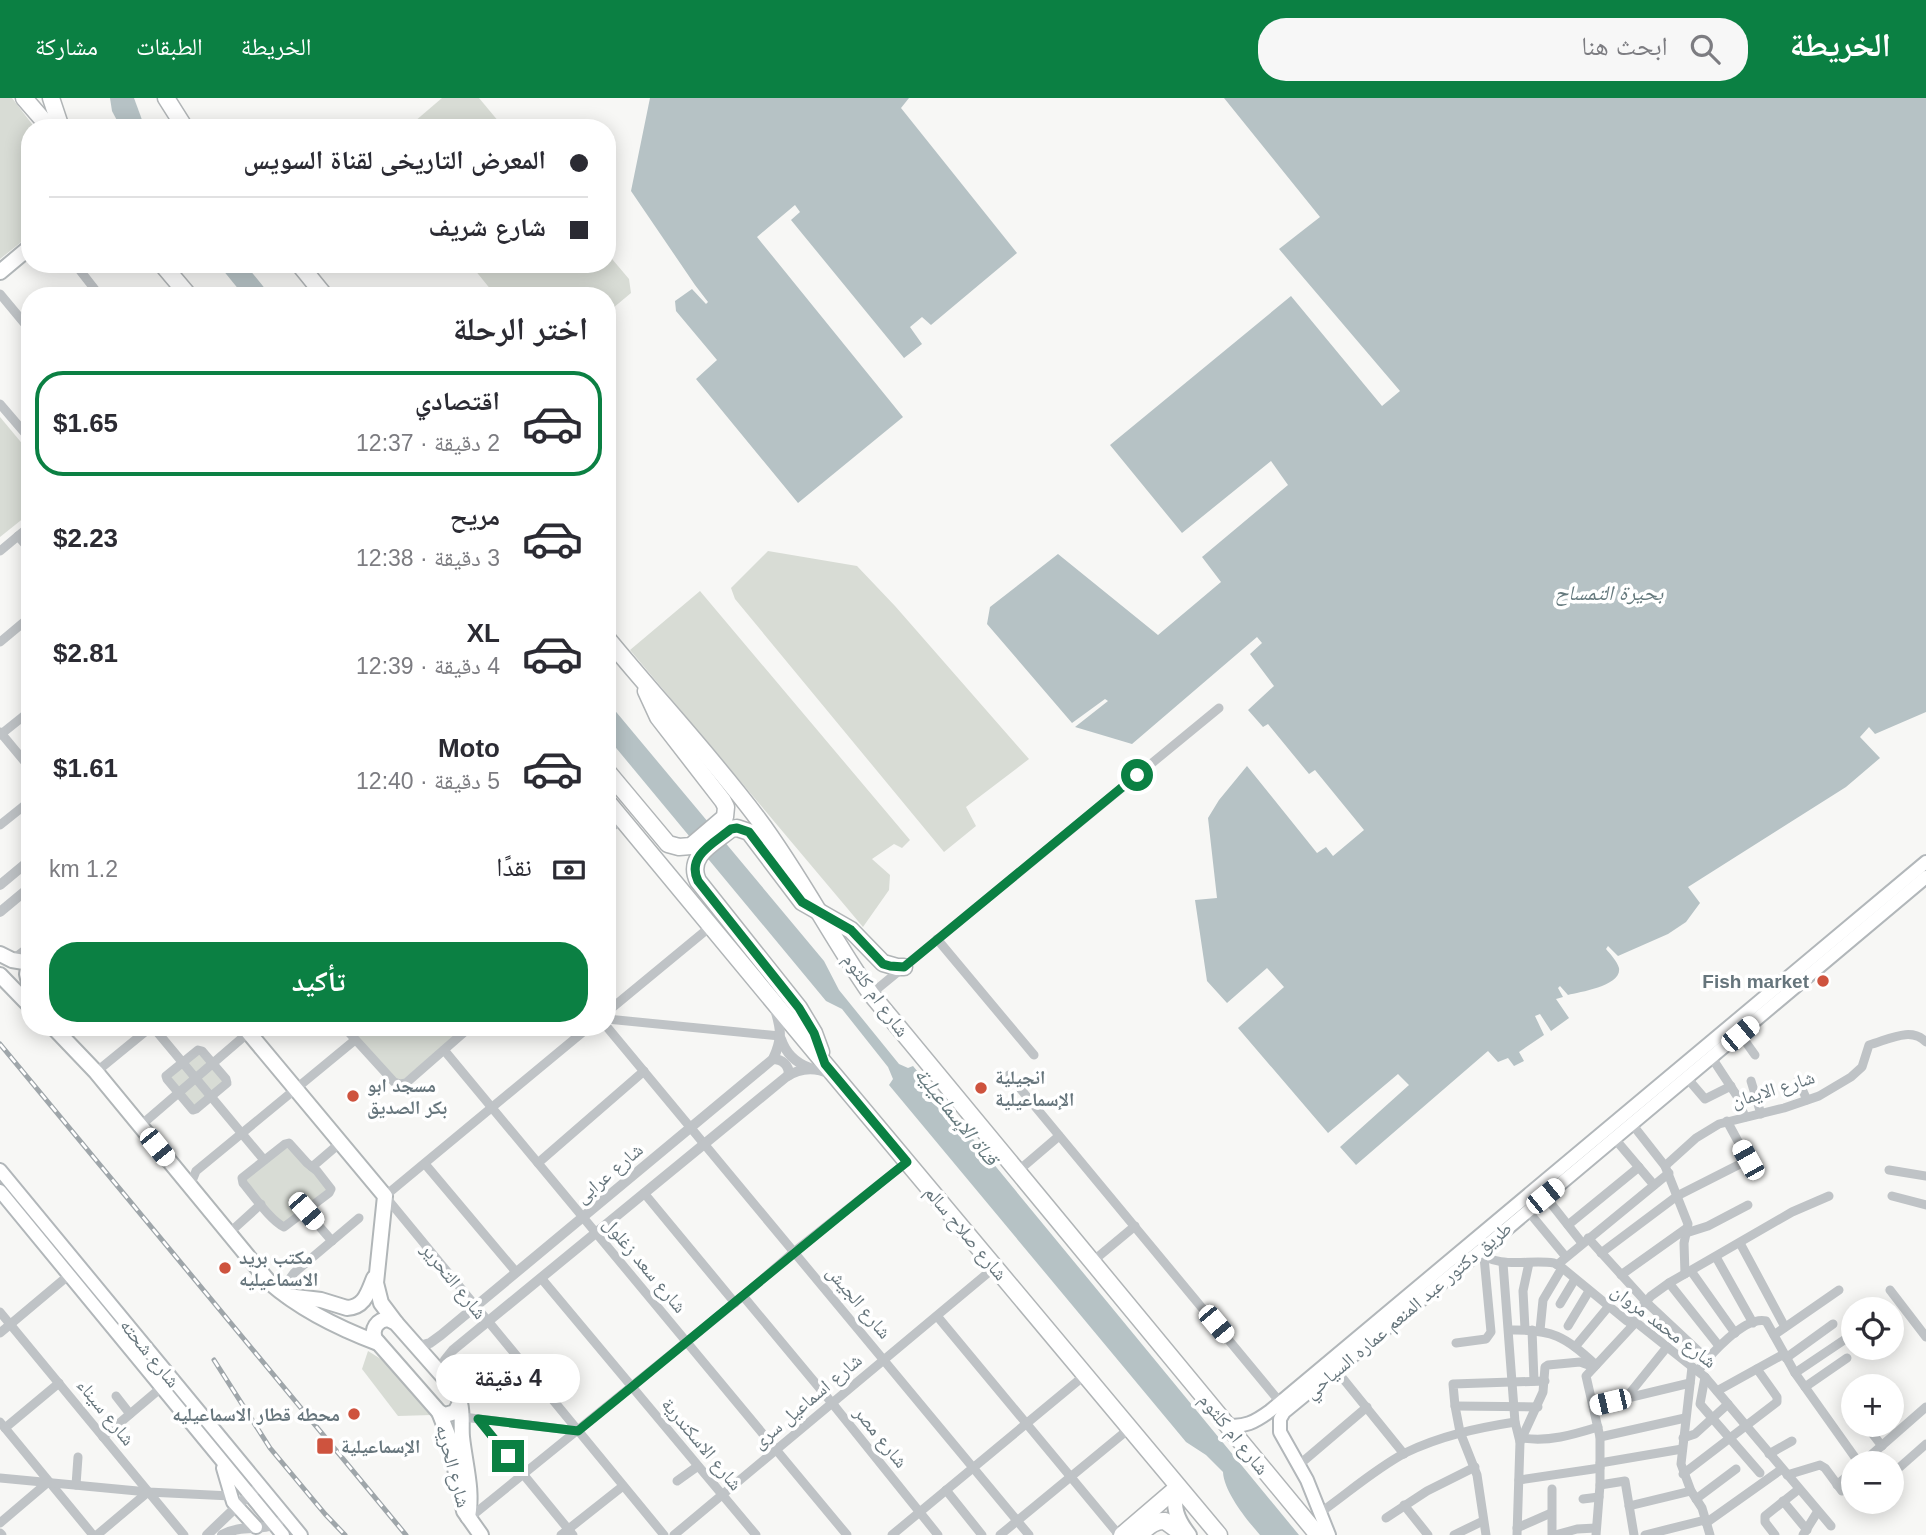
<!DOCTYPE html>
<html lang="ar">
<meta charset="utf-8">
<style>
body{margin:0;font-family:Arial,"Noto Naskh Arabic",sans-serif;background:#f7f7f7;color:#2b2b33;direction:rtl;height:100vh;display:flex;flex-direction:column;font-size:26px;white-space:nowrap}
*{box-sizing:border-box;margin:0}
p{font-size:23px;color:#7c7c81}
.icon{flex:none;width:38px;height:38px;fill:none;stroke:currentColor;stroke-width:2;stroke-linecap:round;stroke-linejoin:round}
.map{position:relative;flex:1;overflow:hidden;direction:ltr}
.side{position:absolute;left:21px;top:189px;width:595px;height:749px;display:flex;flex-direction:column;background:#fff;border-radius:28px;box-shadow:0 4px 18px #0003;direction:rtl}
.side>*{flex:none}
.hud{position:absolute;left:21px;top:21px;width:595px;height:154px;border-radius:28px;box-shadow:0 4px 18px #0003;direction:rtl;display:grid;align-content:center;height:154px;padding:0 28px;background:#fff}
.buttons{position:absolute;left:1841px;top:1199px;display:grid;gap:14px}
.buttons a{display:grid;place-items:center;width:63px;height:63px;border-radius:50%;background:#fff;box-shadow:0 4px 18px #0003;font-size:35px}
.end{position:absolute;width:32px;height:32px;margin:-16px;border:9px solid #0b8043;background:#fff;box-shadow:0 0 0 4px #fff}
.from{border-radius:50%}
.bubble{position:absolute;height:49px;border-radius:24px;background:#fff;box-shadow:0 4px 18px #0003;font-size:23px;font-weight:800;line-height:49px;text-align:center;direction:rtl}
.car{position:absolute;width:21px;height:42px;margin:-21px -10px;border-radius:9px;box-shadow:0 0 5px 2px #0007;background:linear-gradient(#fff 24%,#345 0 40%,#fff 0 76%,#345 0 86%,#fff 0)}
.hud b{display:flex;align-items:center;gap:24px;height:66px;font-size:26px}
.hud b+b{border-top:2px solid #e1e1e2}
.hud i{width:18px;height:18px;background:#2b2b33}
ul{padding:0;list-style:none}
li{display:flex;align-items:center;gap:21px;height:105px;margin:0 14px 10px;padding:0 14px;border:4px solid transparent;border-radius:28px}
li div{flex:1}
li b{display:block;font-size:26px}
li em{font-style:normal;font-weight:800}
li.on{border-color:#0b8043}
li>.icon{width:63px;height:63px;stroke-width:1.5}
h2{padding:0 28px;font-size:32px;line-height:84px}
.pay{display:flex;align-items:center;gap:18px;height:77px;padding:0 28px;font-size:26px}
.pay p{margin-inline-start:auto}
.primary-button{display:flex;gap:14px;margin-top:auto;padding:14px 28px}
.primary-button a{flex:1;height:80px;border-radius:28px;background:#0b8043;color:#fff;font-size:28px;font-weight:800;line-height:80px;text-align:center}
header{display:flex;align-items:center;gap:42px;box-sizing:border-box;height:98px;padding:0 35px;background:#0b8043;color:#fff}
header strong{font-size:33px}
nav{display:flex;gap:38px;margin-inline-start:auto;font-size:24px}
.search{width:490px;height:63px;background:#f7f7f7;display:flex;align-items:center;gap:18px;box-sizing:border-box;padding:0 24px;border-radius:28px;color:#7c7c81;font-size:26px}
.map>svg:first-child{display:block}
.green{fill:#d8dcd5}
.water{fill:#b6c2c5}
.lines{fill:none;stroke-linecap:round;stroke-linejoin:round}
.secondary-casing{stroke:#b2b7ba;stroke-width:16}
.primary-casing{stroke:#b1b6b8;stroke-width:18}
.trunk-casing{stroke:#b1b5b7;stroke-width:19}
.minor{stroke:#bfc3c6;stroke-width:9}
.tertiary{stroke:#bfc3c6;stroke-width:10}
.secondary{stroke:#fff;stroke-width:12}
.primary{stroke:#fff;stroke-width:14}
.trunk{stroke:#fff;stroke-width:16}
.rail-casing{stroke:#9fa6aa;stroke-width:5}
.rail{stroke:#fff;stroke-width:2.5;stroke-dasharray:8;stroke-linecap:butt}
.route{stroke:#0b8043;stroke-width:9}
.poi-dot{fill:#ce533e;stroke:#fff;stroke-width:2.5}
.labels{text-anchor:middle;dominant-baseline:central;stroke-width:7;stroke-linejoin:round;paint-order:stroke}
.poi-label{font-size:19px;font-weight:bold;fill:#66757c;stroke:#fff;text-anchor:start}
.street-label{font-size:19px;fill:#66757c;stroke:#fff}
.water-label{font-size:21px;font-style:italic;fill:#667a7e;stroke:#fff}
</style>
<header>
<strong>الخريطة</strong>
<div class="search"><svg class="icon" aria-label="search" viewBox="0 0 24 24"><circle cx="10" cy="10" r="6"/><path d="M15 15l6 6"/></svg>ابحث هنا</div>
<nav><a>الخريطة</a><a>الطبقات</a><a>مشاركة</a></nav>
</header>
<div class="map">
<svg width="1926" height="1437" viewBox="0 0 1926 1437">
<rect width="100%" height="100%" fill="#f7f7f5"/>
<!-- green -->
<g class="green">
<polygon points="0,0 12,0 35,30 30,30 30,137 0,161"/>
<polygon points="442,0 479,0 504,30 407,30"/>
<polygon points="607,155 629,181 631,195 607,215 607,198 496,198 470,166 607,166"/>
<polygon points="0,319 30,355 30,415 0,439"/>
<polygon points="768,453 857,468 895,508 1029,661 966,709 976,728 944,754 735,501 731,490"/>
<polygon points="700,493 910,742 902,750 894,746 872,761 890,777 889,792 863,829 630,552"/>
<polygon points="349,929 465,929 398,986"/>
<polygon points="196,953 226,981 196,1011 166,978"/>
<polygon points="285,1046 330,1089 284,1129 242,1080"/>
<polygon points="368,1253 389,1266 432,1317 398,1318 362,1271"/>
</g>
<!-- water -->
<g class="water">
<polygon points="110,0 134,0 145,30 121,30 112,13"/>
<polygon points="650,0 909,0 901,10 1017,155 931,227 922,219 910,229 922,246 904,260 791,122 800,114 795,107 757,139 903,319 798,405 696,281 717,262 676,213 675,203 692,191 706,206 708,204 695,187 631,93"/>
<path d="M1224 0H1926V614L1875 636 1869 629 1860 639 1880 660 1846 689 1688 789 1700 805 1686 824 1668 836 1618 858 1608 848 1606 851C1610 856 1617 863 1619 870 1622 888 1580 894 1568 897L1560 888 1558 890 1563 899 1556 901 1569 920 1551 933 1540 916 1535 918 1544 937 1519 954 1524 963 1514 968 1508 960 1498 964 1488 953 1356 1067 1340 1049 1409 987 1398 976 1328 1035 1238 930 1284 889 1267 870 1227 905 1207 883 1195 802 1217 800 1208 720 1219 702 1247 668 1317 755 1326 749 1333 758 1364 732 1315 672 1309 676 1268 626 1263 629 1248 612 1274 588 1250 556 1262 545 1257 539 1132 646 1075 629 1108 603 1105 601 1072 625 987 526 990 509 1058 456 1158 537 1221 484 1202 459 1288 387 1271 363 1182 435 1110 347 1291 198 1382 308 1400 293 1279 151 1320 119Z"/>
<polygon points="218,166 245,166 271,198 244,198"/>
<path d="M607 603 824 863 839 892 899 966 908 970 913 968 1299 1437H1260C1247 1422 1224 1394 1223 1374L1206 1357 1186 1344 889 987 893 981 888 969 842 911 826 903 607 639Z"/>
</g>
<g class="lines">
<defs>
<g id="secondary">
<polyline points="0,1072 301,1437"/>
<polyline points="0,1093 283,1437"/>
<path d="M1226 1327C1244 1330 1255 1324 1270 1313L1926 764"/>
<polyline points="223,1370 233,1404 256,1429"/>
<polyline points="1329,1437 1307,1382 1280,1334 1280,1321 1284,1314 1478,1155 1926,779"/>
</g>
<g id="primary">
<polyline points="0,174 30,149"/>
<polyline points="0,856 12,862 30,865"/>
<polyline points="29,865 27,876 30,889"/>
<polyline points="0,877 30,908"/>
<path d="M53 929 96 974 269 1184C301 1212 338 1230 378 1245"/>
<polyline points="244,929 385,1098 376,1185 381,1205 396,1225"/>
<path d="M287 1198 321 1202 347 1210C365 1209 368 1194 374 1180"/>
<path d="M388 1221 396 1225 456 1293 460 1305 455 1314 445 1317 439 1314 375 1241C371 1231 377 1222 388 1221Z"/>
<path d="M460 1305C463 1317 461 1328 462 1339 465 1367 473 1392 468 1419"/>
<polyline points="439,1314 448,1337 464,1413 481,1437"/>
<path d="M1178 1389C1171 1408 1177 1422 1189 1437"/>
</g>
<g id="trunk">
<polyline points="24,0 50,30"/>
<polyline points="51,0 61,30"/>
<polyline points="166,0 185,30"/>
<polyline points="162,166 189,198"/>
<polyline points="299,166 325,198"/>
<path d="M607 540C657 601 711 658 758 721 800 777 831 839 871 896L1318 1437"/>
<polyline points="607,673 668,746 679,749 691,748 725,719 726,709 723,703 658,619 646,593"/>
<polyline points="607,703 825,966 1219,1437"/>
<path d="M821 954 814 935 799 910 698 783C686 758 714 745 731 731L737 730 749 734 802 804 851 832 883 865 897 869H904"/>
<polyline points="1122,1437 1178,1389"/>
<path d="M1139 1437C1147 1430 1154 1422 1165 1423L1184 1437"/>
</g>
</defs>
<!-- secondary casing -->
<use href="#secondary" class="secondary-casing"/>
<!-- primary casing -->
<use href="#primary" class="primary-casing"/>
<!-- trunk casing -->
<use href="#trunk" class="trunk-casing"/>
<!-- minor -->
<g class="minor">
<polyline points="75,166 100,198"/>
<polyline points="0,196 30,232"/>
<polyline points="0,306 30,341"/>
<polyline points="18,438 30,452"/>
<polyline points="0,453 30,428"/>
<polyline points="0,544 30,519"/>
<polyline points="0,634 30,670"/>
<polyline points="0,637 30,613"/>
<polyline points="0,727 30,703"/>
<polyline points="607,733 622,721"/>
<polyline points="937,841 1034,957"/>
<polyline points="12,862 30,848"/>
<polyline points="871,896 1219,610"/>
<polyline points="607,914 710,829"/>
<polyline points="607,921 780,938"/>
<polyline points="153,929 264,1062"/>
<polyline points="344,929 394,984 400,986 406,985 470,929"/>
<polyline points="589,929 385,1098 664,1437"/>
<polyline points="607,929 1029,1437"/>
<polyline points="1740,936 1755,957"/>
<polygon points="198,952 202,953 226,981 227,985 196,1011 193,1012 167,981 166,978"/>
<polyline points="444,952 847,1437"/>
<polyline points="1712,960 1737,998 1745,1019"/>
<polyline points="96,974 151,929"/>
<polyline points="1009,977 1280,1304"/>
<polyline points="1687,980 1705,1001 1731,988"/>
<polyline points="1798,982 1807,1002"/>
<polyline points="1751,983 1761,1016"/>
<polyline points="1727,1023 1754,1073"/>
<polyline points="1632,1026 1665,1068 1688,1126 1684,1145 1685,1176"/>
<polyline points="140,1028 248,935"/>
<polyline points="1615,1041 1654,1087"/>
<path d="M289 1045 307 1065 317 1073 331 1091 329 1095 284 1129C270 1122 254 1098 243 1085L242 1080 285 1046Z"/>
<polyline points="538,1065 644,973"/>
<polyline points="425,1066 516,1174"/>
<path d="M1665 1068 1696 1040 1719 1026 1784 1010 1819 998 1851 979 1862 969 1869 947C1888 942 1911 928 1926 944"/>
<polyline points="312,1069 340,1045"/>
<polyline points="1889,1072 1926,1078"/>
<polyline points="1018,1073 1059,1038"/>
<polyline points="191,1089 192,1083 196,1073 355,942"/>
<polyline points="644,1095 735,1205"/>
<polyline points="1545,1098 1582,1145"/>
<polyline points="1892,1098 1926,1107"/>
<polyline points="306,1113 332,1143"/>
<polyline points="1528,1113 1566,1159"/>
<polyline points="1568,1127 1639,1069"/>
<polyline points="1686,1135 1708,1128 1748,1107"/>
<polyline points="228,1136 261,1106"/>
<polyline points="1588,1140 1646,1204 1707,1261"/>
<polyline points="1740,1145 1785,1229"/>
<path d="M1476 1153C1500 1172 1527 1161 1554 1165L1560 1168 1627 1223 1637 1225 1705 1279 1831 1428"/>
<polyline points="1601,1155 1677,1098 1748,1062"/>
<polyline points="1716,1159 1753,1225"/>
<polyline points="1093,1163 1135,1128"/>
<polyline points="1503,1165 1515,1324 1520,1344"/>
<polyline points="1557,1167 1669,1075"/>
<polyline points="1691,1173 1735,1235"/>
<polyline points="1621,1177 1687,1130"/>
<polyline points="541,1180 756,1437"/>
<polyline points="1669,1185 1719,1248"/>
<polyline points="1890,1192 1926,1239"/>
<polyline points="280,1194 294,1175 359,1120"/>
<polyline points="743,1198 832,1305 938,1437"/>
<polyline points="1560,1206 1575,1181"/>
<polyline points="0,1214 184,1437"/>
<polyline points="937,1218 1119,1437"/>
<polyline points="1629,1224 1651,1198 1669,1185 1792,1114 1829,1098"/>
<polyline points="1568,1228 1589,1193"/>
<polyline points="1525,1231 1523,1193 1529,1165"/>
<path d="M1509 1232C1553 1231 1564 1238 1596 1267"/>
<polyline points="1532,1232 1534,1283"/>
<polyline points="1540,1232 1543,1202 1562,1170"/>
<polyline points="0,1235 69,1177"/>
<polyline points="1774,1237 1839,1192"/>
<polyline points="1456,1245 1486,1241 1491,1234 1484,1159"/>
<polyline points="1575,1249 1609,1208"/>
<polyline points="1786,1260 1833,1226"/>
<polyline points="1692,1269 1681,1366 1691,1393 1702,1410 1710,1437"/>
<polyline points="1336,1272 1404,1356"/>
<path d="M1698 1273C1710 1257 1744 1218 1766 1223L1795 1275 1859 1365"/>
<polyline points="1795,1275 1853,1236"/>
<polyline points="1705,1279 1700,1306 1760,1375"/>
<polyline points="1805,1289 1847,1260"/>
<polyline points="1717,1293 1784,1256"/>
<polyline points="116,1298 130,1316"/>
<polyline points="1626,1300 1667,1249"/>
<polyline points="1455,1308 1538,1309"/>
<polyline points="1594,1308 1690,1285"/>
<polyline points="463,1319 578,1333"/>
<polyline points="478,1321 573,1437"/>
<polyline points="0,1324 93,1437"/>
<polyline points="5,1330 59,1285"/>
<polyline points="1868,1330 1882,1348"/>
<polyline points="103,1339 162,1289"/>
<polyline points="1600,1339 1685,1320"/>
<path d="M1522 1340C1549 1344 1572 1337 1598 1329"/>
<polyline points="1683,1340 1695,1336 1728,1306"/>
<polyline points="1769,1356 1792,1343"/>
<polyline points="1600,1365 1682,1351"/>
<polyline points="1862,1365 1926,1309"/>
<polyline points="1300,1366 1367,1309"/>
<polyline points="1683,1376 1777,1304 1777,1299 1757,1271"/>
<polyline points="1892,1376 1926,1346"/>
<polyline points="1787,1377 1820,1367 1825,1370 1842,1393"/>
<polyline points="0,1380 148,1394 231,1398"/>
<polyline points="1519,1382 1600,1370"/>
<polyline points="677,1383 698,1368"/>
<polyline points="76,1387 78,1359"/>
<polyline points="1600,1387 1625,1383 1634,1437"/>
<polyline points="1837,1387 1853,1373"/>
<polyline points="946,1392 982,1437"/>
<polyline points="1583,1401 1599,1399"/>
<polyline points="1696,1401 1736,1371"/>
<polyline points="1783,1403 1807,1432"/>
<polyline points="1404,1407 1428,1437"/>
<polyline points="1629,1408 1691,1393"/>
<path d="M1321 1414C1348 1395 1375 1371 1405 1355 1440 1338 1477 1330 1515 1324"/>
<polyline points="1386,1420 1427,1393 1475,1369"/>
<polyline points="468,1421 743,1198 795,1153 907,1064"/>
<polyline points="0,1425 47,1385"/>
<polyline points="1706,1425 1782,1371"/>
<polyline points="1517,1430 1551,1415"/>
<polyline points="0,1435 2,1437"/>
<polyline points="97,1437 148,1394"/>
<polyline points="561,1437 623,1388"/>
<polyline points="674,1437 995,1169"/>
<polyline points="892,1437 1085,1277"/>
<polyline points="1000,1437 1130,1330"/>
<polyline points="1454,1437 1483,1423"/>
<polyline points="1486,1437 1477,1377 1460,1334 1455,1308 1453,1286 1545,1283"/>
<polyline points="1517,1437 1520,1344 1543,1294 1545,1269 1548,1267 1580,1264 1594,1269"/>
<polyline points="1552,1437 1552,1391"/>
<polyline points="1555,1437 1577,1431 1596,1430"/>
<polyline points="1596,1437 1600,1387 1600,1339 1586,1278 1636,1224"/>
<polyline points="1645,1437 1705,1422"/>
<polyline points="1775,1437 1765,1424 1765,1418 1799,1391"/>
<polyline points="1803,1437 1818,1413"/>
</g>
<!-- tertiary -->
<g class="tertiary">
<polyline points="0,787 30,762"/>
<polyline points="0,814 30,789"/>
<path d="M781 941C786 956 796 965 810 970"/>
<path d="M773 961C782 961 789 967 789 977"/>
<path d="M416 1249 430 1245 441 1237 773 961C783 940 781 930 774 908"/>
<path d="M440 1275 445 1262 453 1252 786 979C801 969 815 969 830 976"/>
<polyline points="207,1437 252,1394 261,1389"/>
<path d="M222 1437C244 1425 260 1435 279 1424"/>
</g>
<!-- secondary -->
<use href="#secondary" class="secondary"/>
<!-- primary -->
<use href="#primary" class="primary"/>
<!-- trunk -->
<use href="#trunk" class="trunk"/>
<defs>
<g id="rail">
<polyline points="0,946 406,1437"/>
<polyline points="214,1262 270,1350 325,1416 345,1437"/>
</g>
</defs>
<!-- rail casing -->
<use href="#rail" class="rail-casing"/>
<!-- rail -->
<use href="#rail" class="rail"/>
</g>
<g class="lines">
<!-- route -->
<path class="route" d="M508 1358 478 1321 578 1333C688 1244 796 1152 907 1064L825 966 814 935 799 910 698 783C686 758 714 745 731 731L737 730 749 734 802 804 851 832 883 866 890 868 904 869 1137 677"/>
</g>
<!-- markers -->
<g class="poi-dot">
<circle cx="1823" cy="883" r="7"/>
<circle cx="981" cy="990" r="7"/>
<circle cx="353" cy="998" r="7"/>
<circle cx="225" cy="1170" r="7"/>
<circle cx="354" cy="1316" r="7"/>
<rect x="316" y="1339" width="18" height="18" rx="3.5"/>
</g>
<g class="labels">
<!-- poi labels -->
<g class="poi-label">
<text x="1809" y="883" text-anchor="end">Fish market</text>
<text x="995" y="979">انجيلية<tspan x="995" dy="22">الإسماعيلية</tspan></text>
<text x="367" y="987">مسجد ابو<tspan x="367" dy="22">بكر الصديق</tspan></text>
<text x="239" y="1159">مكتب بريد<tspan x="239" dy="22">الاسماعيليه</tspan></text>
<text x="340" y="1316" text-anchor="end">محطه قطار الاسماعيليه</text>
<text x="341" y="1348">الإسماعيلية</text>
</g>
<!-- street labels -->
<g class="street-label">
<text transform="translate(876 897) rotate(54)">شارع ام كلثوم</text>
<text transform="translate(1773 991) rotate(-17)">شارع الايمان</text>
<text transform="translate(609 1075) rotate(-40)">شارع عرابى</text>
<text transform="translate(966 1135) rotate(50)">شارع صلاح سالم</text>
<text transform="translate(645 1167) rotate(50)">شارع سعد زغلول</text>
<text transform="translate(454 1183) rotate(51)">شارع التحرير</text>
<text transform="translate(859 1204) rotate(50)">شارع الجيش</text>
<text transform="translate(1408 1212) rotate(-40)">طريق دكتور عبد المنعم عماره السياحي</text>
<text transform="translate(1664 1228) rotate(37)">شارع محمد مروان</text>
<text transform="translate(150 1255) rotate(51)">شارع شحته</text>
<text transform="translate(807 1303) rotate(-40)">شارع اسماعيل سرى</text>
<text transform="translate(106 1314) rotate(51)">شارع سيناء</text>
<text transform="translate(1234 1336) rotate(51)">شارع ام كلثوم</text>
<text transform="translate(881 1339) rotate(51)">شارع مصر</text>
<text transform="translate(702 1346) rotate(50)">شارع الاسكندرية</text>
<text transform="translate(453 1368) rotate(75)">شارع الحريه</text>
</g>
<!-- water labels -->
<g class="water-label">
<text x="1609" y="494">بحيرة التمساح</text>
<text transform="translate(957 1018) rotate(51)">قناة الإسماعيلية</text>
</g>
</g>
</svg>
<div class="buttons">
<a><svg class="icon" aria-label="locate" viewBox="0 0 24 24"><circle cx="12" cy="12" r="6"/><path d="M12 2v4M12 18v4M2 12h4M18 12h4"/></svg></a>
<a>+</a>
<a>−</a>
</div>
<i class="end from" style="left:1137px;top:677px"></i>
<i class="end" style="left:508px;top:1358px"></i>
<div class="bubble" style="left:436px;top:1256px;width:144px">4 دقيقة</div>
<i class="car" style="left:1740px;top:936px;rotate:50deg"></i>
<i class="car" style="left:157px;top:1049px;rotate:141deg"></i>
<i class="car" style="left:1748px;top:1062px;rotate:331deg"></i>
<i class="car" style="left:1545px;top:1098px;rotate:51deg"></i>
<i class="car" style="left:306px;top:1113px;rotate:139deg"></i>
<i class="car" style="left:1216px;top:1226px;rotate:140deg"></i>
<i class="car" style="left:1610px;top:1304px;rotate:257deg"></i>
<div class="hud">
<b><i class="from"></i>المعرض التاريخى لقناة السويس</b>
<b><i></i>شارع شريف</b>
</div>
<section class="side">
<h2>اختر الرحلة</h2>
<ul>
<li class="on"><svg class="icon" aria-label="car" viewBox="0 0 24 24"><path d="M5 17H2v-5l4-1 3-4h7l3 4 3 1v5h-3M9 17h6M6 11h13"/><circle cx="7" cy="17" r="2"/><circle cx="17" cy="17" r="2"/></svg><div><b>اقتصادي</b><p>2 دقيقة · 12:37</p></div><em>$1.65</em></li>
<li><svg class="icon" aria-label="car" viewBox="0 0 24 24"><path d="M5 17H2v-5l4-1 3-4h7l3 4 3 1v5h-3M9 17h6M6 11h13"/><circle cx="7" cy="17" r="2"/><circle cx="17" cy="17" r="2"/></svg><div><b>مريح</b><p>3 دقيقة · 12:38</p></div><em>$2.23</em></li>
<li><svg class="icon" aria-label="car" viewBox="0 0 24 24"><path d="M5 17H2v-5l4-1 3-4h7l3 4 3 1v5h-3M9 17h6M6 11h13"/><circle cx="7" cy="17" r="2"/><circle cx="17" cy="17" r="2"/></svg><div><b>XL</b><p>4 دقيقة · 12:39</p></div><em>$2.81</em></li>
<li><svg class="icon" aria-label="car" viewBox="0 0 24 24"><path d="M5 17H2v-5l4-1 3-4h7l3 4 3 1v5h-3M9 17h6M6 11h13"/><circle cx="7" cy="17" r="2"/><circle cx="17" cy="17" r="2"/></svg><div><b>Moto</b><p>5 دقيقة · 12:40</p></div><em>$1.61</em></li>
</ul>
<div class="pay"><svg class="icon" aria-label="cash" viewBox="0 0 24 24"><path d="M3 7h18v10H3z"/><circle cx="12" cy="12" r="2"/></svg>نقدًا<p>1.2 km</p></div>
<div class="primary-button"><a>تأكيد</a></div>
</section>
</div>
